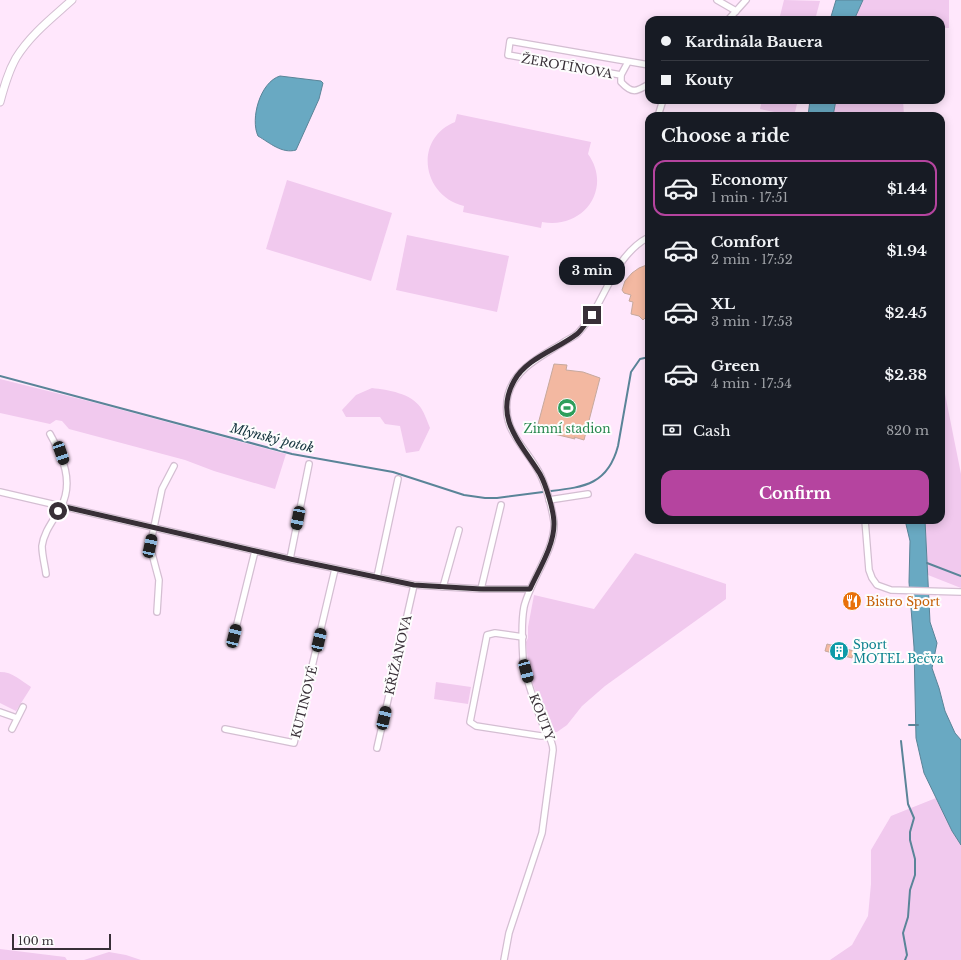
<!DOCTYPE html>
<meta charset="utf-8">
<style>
body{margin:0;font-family:"Libre Baskerville",serif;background:#20242c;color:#f1f3f6;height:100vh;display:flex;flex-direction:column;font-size:15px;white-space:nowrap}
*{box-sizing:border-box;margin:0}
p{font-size:13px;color:#9ea1a6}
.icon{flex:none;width:22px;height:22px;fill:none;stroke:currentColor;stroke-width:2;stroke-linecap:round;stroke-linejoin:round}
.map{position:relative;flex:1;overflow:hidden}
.sheet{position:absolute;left:645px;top:112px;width:300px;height:412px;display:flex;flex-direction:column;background:#171b24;border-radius:12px;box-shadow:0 2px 10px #0003}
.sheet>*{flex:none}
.guide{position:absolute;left:645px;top:16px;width:300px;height:88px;border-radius:12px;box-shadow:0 2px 10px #0003;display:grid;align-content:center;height:88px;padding:0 16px;background:#171b24}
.scale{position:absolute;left:12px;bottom:10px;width:99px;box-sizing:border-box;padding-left:4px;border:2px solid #382f37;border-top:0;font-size:11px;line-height:14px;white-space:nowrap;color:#382f37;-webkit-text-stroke:3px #fdfdfd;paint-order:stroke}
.end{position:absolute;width:18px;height:18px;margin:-9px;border:5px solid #382f37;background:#fff;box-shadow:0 0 0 2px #fff}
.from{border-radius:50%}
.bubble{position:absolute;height:28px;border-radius:12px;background:#171b24;box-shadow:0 2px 10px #0003;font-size:13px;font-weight:700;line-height:28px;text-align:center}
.car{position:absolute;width:12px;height:24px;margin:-12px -6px;border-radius:5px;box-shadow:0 0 3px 1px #0007;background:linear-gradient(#222 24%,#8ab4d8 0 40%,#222 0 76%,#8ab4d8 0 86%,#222 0)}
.guide b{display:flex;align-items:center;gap:14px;height:38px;font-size:15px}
.guide b+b{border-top:1px solid #363941}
.guide i{width:10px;height:10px;background:#f1f3f6}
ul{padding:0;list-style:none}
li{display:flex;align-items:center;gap:12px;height:56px;margin:0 8px 6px;padding:0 8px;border:2px solid transparent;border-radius:12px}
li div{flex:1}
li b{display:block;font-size:15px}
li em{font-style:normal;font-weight:700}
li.active{border-color:#b5449f}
li>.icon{width:36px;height:36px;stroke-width:1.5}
h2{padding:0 16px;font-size:18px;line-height:48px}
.pay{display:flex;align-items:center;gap:10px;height:44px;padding:0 16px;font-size:15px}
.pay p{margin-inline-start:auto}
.cta{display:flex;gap:8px;margin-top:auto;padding:8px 16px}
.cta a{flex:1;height:46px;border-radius:12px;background:#b5449f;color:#fff;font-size:16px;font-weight:700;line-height:46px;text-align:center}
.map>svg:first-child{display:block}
.green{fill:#f1c9ee}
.water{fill:#69a9c2;stroke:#5a8498}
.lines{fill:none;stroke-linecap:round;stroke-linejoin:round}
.stream{stroke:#5a8498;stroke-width:2}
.building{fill:#f3b8a1;stroke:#c6a99e}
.minor-casing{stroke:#d4bed2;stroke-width:8}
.tertiary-casing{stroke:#d4bed2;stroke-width:9}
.minor{stroke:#fff;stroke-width:5.5}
.tertiary{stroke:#fff;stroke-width:7}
.route{stroke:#382f37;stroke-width:5}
.labels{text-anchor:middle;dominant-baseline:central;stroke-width:4;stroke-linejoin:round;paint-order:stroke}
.street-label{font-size:12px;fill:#382f37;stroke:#fdfdfd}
.leisure-label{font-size:12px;fill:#27864d;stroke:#fdfdfd}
.food-label{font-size:12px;fill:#c56008;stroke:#fdfdfd;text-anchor:start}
.culture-label{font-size:12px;fill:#0d838f;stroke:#fdfdfd;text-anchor:start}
.water-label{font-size:13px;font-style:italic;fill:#14333e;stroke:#fdfdfd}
</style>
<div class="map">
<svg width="961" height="960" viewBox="0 0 961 960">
<rect width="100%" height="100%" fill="#ffe7fc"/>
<!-- green -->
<g class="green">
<polygon points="784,0 820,1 815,20 779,20"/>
<polygon points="863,0 949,0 949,28 941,28 941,20 854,20"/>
<polygon points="762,100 798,100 794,116 760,109"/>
<polygon points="836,100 903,100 904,116 833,116"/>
<path d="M457 114 591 142 588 154C613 189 583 230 542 222L541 228 463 212 464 206C422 196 413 139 455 122Z"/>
<polygon points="287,180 392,213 371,281 266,249"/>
<polygon points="407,235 509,256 497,312 396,290"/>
<polygon points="941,374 961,474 961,588 928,575 925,520 941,520"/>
<polygon points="0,379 96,403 286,454 275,489 214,471 185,460 69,429 62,421 56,420 50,424 0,413"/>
<path d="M372 388C388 390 411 393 421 408 425 414 427 421 430 428L419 451 406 453 400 426 385 424 380 417H346L342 410 356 395Z"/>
<polygon points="635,553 726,584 726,599 605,686 582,706 567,725 557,732 554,732 548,726 533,684 528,663 526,642 528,638 528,627 534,595 594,609"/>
<path d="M0 672C13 672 20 680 31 687L30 689 16 711 0 703Z"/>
<polygon points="436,682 471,687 468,704 434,699"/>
<polygon points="936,798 961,845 961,960 830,960 852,945 868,916 871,884 871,850 891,816"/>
<polygon points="0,949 65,957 67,960 0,960"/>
<polygon points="109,952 126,955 141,960 84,960"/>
</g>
<!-- water -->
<g class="water">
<polygon points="836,0 863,0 854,20 830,20"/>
<path d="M280 76 321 81 323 83 319 99 296 150C282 154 270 143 258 136 250 119 260 82 280 76Z"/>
<polygon points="810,100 836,100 833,116 808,116"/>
<polygon points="905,520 925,520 930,622 937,643 932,668 939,688 945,711 955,733 961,740 961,845 952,831 924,773 916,738 914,647 909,582 910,541"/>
</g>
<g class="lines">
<!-- stream -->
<g class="stream">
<polyline points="0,376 292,454 393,472 464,495 485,498 497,498 543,492"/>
<path d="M551 491C585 487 608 484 618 446L631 372 640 359 649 357"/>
<polyline points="927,563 961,576"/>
<polyline points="909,725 918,725"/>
<polyline points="901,741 908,804 914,818 910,832 910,840 915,859 915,875 910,890 908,917 903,933 907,955 905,960"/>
</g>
</g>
<!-- building -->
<g class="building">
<polygon points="649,264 649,318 646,317 643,320 639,316 631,314 633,302 629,301 631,295 624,293 622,290 625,281 632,273 639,268"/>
<polygon points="554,364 567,365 566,370 583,372 600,378 584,440 574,437 575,439 550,433 537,428"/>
<polygon points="827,644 854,651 852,658 825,651"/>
</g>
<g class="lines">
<defs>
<g id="minor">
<polyline points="717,0 736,11"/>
<polyline points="728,20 746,0"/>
<path d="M649 65 510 41 508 55 621 75V82C632 94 636 92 649 84"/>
<polyline points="621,75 628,62"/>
<polyline points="658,116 663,100"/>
<polyline points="0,492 290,559 414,585 481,589 530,589"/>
<polyline points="549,500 588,494"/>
<polyline points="865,520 869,570 872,578 877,585 891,590 961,592"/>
<polyline points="290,559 309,464"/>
<path d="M46 574C45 566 42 555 42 546 44 531 54 520 61 507 74 482 63 457 50 434"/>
<polyline points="377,577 398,479"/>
<polyline points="443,587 459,530"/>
<polyline points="481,589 501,505"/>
<polyline points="157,612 159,580 150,546 162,489 174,466"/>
<polyline points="234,636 255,551"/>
<polyline points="523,637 495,633 487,635 470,722 476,726 541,736 548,735"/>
<polyline points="0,712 17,718"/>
<polyline points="12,729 23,707"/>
<polyline points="225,729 294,743 335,569"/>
<polyline points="377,748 414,585"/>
<path d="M504 960 509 933 542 833 553 750C553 741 547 733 543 725 537 709 524 675 523 659 522 642 521 623 524 607 530 581 556 548 554 522 553 515 551 506 549 499 547 491 544 483 541 476 527 447 500 431 508 395 515 368 542 356 564 342 568 339 575 337 579 332 606 303 612 256 649 237"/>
</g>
<path id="tertiary" d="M0 102C4 87 8 72 16 58 30 35 52 18 72 0"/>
</defs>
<!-- minor casing -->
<use href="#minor" class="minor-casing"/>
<!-- tertiary casing -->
<use href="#tertiary" class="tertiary-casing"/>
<!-- minor -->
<use href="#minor" class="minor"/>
<!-- tertiary -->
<use href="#tertiary" class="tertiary"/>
</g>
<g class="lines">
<!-- route -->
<path class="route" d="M58 511 61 506 290 559 414 585 481 589H530C539 569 554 546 554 524 554 511 546 485 540 474 522 444 493 419 514 381 527 358 556 350 577 334 582 330 587 321 592 315"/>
</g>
<!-- icons -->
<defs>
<symbol id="stadium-disc" viewBox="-11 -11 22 22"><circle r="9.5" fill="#2e9e5b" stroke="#fdfdfd"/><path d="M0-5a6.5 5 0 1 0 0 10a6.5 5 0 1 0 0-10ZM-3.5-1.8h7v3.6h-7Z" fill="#fff"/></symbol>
<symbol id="restaurant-disc" viewBox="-11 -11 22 22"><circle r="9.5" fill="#e8710a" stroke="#fdfdfd"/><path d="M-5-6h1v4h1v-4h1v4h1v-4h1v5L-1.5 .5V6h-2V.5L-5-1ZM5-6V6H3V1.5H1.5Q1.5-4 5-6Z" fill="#fff"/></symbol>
<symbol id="building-disc" viewBox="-11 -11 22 22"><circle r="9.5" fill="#0f9aa8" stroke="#fdfdfd"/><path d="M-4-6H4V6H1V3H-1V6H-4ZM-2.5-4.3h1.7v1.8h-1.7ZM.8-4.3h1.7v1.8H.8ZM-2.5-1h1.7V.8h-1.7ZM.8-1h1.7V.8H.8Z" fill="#fff"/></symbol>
</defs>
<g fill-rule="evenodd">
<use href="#stadium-disc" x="556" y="397" width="22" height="22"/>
<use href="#restaurant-disc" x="841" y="590" width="22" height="22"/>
<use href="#building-disc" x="828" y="640" width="22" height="22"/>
</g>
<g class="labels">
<!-- street labels -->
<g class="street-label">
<text transform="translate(567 66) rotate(10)">ŽEROTÍNOVA</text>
<text transform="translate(398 655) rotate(-77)">KŘIŽANOVA</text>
<text transform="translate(304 702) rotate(-76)">KUTINOVÉ</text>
<text transform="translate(542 717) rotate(69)">KOUTY</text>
</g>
<!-- leisure labels -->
<g class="leisure-label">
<text x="567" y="428">Zimní stadion</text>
</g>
<!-- food labels -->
<g class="food-label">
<text x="866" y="601">Bistro Sport</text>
</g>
<!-- culture labels -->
<g class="culture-label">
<text x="853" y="644">Sport<tspan x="853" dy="14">MOTEL Bečva</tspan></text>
</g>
<!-- water labels -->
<g class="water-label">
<text transform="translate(272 438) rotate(14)">Mlýnský potok</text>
</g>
</g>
</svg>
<div class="scale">100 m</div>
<i class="end from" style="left:58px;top:511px"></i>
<i class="end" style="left:592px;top:315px"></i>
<div class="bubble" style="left:559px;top:257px;width:66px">3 min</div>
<i class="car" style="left:61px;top:453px;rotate:161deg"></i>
<i class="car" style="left:298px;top:518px;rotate:191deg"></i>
<i class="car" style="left:150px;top:546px;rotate:12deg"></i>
<i class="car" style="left:234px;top:636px;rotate:14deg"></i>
<i class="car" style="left:319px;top:640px;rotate:13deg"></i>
<i class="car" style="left:526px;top:671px;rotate:165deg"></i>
<i class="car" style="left:384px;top:718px;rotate:13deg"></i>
<div class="guide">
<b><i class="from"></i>Kardinála Bauera</b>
<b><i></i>Kouty</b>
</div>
<section class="sheet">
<h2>Choose a ride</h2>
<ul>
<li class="active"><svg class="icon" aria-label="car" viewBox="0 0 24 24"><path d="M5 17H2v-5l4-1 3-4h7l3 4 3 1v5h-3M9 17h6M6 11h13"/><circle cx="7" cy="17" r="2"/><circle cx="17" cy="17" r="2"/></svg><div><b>Economy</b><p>1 min · 17:51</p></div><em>$1.44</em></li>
<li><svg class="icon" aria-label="car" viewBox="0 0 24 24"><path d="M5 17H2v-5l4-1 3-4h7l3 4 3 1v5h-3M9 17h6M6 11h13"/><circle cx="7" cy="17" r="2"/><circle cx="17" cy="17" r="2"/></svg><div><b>Comfort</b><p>2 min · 17:52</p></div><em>$1.94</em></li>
<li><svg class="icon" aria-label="car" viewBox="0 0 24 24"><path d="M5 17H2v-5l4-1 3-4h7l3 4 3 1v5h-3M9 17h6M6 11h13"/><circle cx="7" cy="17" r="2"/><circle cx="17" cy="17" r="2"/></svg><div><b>XL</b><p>3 min · 17:53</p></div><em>$2.45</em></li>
<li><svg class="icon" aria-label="car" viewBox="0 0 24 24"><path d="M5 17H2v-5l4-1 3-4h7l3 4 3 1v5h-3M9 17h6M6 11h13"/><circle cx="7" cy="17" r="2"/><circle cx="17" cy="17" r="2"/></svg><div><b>Green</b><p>4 min · 17:54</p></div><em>$2.38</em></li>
</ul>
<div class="pay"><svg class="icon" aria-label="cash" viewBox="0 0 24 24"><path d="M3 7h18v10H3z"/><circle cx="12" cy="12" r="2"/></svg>Cash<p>820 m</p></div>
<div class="cta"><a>Confirm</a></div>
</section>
</div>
